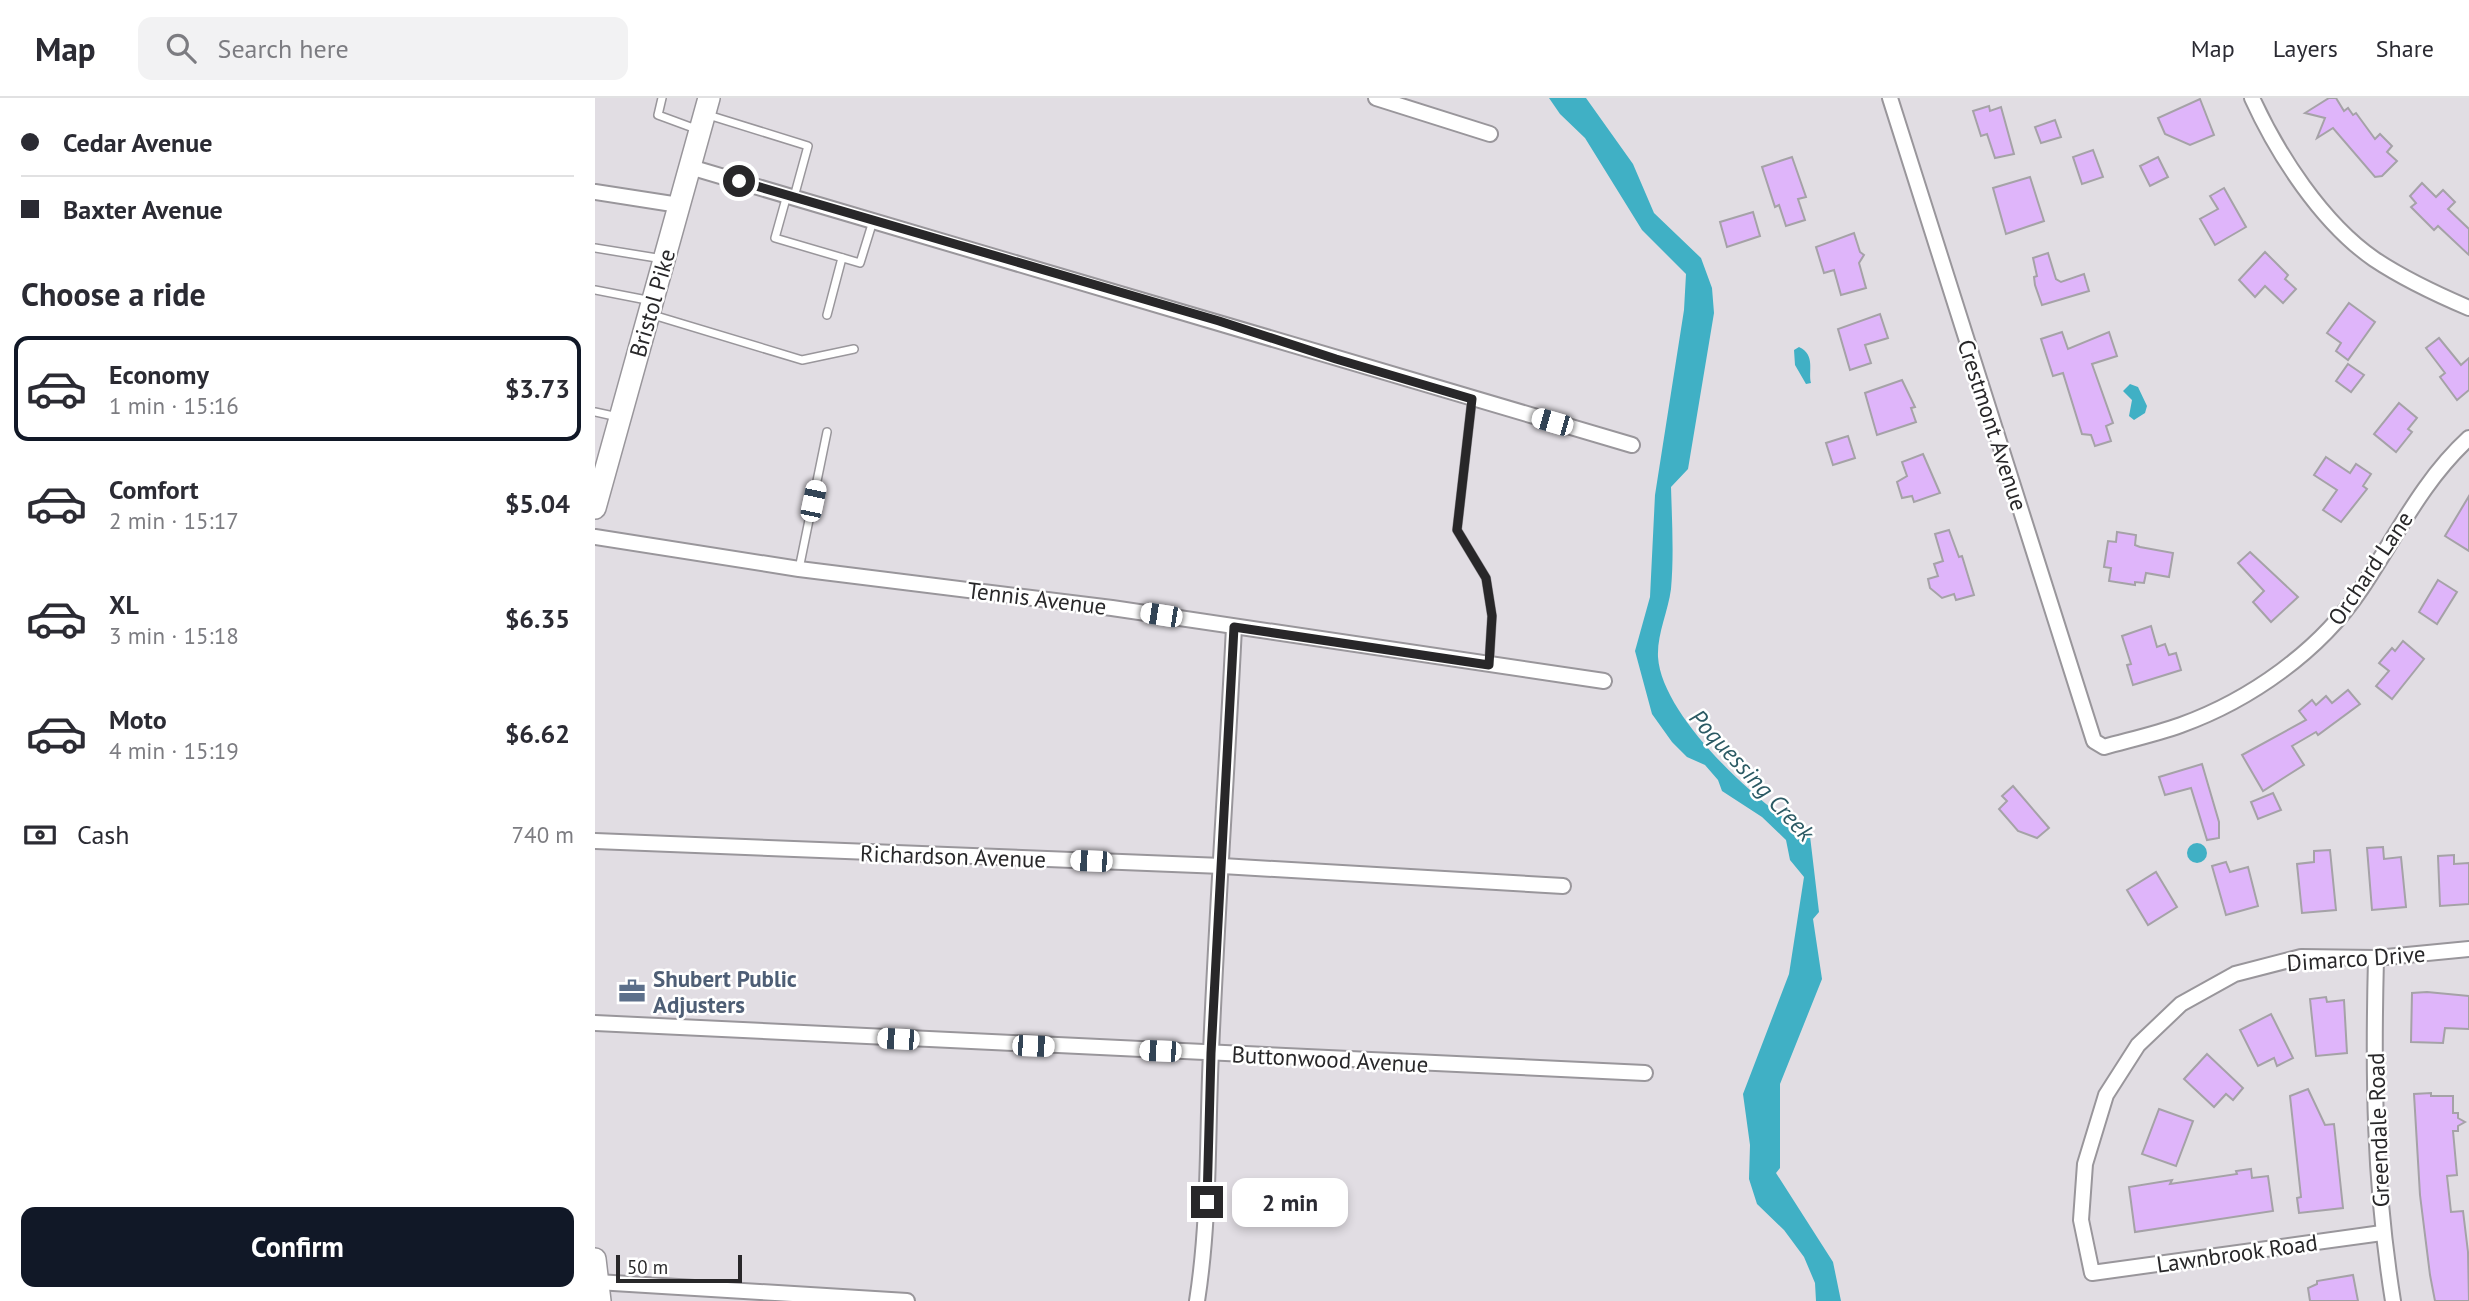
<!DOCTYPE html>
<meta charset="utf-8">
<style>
body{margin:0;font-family:"PT Sans",sans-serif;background:#f2f2f3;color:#2b2b33;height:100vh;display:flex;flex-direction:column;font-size:26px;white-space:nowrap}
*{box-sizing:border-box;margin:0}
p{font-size:23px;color:#7c7c81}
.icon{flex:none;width:38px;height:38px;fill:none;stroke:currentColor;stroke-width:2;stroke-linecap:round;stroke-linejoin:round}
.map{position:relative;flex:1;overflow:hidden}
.details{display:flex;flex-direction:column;background:#fff;width:595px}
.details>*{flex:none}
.hud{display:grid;align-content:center;height:154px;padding:0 21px;background:#fff}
.scale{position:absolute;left:21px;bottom:18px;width:126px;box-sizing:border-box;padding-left:7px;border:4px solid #282729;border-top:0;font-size:19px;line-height:24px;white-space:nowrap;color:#282729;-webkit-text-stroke:5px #fff;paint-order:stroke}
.end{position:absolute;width:32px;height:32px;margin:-16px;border:9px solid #282729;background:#fff;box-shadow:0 0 0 4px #fff}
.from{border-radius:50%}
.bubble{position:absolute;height:49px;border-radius:14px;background:#fff;box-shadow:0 4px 10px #0003;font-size:23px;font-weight:800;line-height:49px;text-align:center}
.car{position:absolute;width:21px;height:42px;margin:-21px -10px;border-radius:9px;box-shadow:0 0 5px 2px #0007;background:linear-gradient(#fff 24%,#345 0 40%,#fff 0 76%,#345 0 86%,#fff 0)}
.hud b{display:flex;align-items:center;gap:24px;height:66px;font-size:26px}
.hud b+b{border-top:2px solid #e1e1e2}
.hud i{width:18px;height:18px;background:#2b2b33}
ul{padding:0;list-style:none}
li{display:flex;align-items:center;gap:21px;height:105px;margin:0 14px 10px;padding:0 7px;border:4px solid transparent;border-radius:14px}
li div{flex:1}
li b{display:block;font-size:26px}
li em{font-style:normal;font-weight:800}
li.on{border-color:#111827}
li>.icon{width:63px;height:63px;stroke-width:1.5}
h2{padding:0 21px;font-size:32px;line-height:84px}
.pay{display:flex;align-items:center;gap:18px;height:77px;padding:0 21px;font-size:26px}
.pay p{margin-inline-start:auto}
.cta{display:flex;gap:14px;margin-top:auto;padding:14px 21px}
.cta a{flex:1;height:80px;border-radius:14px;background:#111827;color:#fff;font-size:28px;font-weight:800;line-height:80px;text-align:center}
header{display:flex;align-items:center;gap:42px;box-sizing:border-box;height:98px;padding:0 35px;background:#fff;border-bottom:2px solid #e1e1e2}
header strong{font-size:33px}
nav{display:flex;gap:38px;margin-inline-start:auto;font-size:24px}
.search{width:490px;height:63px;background:#f2f2f3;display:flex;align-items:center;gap:18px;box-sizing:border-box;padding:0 24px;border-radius:14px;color:#7c7c81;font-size:26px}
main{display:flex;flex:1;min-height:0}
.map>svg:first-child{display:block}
.water{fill:#40b0c5}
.building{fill:#dfb5fa;stroke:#a5a2a7;stroke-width:2}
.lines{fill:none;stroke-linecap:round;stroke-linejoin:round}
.lane-casing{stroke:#99969b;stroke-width:10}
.street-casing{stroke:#99969b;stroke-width:18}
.primary-casing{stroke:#99969b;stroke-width:24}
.lane{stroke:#fff;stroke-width:7}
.street{stroke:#fff;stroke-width:14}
.primary{stroke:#fff;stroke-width:21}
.route{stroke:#282729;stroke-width:9}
.labels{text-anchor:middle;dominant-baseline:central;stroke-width:5;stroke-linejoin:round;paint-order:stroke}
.street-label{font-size:23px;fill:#282729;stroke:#fff}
.service-label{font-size:23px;font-weight:bold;fill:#4e5e75;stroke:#fff;text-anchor:start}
.water-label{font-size:24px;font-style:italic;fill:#2b5a64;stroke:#fff}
</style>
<header>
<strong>Map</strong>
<div class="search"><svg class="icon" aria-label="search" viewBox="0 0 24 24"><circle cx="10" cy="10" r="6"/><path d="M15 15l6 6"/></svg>Search here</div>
<nav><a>Map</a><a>Layers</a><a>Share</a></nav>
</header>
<main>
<section class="details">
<div class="hud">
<b><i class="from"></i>Cedar Avenue</b>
<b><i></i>Baxter Avenue</b>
</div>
<h2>Choose a ride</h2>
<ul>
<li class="on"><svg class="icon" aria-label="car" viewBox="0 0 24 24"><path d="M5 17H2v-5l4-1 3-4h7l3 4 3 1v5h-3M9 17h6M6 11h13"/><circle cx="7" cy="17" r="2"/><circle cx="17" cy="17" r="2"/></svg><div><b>Economy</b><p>1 min · 15:16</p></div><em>$3.73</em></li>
<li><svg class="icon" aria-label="car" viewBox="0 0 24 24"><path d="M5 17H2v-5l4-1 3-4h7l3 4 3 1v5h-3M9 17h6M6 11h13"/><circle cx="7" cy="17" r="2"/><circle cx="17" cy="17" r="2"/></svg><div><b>Comfort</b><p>2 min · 15:17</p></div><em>$5.04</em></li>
<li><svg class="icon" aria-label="car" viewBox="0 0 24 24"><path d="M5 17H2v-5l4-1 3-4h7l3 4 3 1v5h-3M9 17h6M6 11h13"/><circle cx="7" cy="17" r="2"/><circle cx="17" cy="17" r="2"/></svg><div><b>XL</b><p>3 min · 15:18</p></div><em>$6.35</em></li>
<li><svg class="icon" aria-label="car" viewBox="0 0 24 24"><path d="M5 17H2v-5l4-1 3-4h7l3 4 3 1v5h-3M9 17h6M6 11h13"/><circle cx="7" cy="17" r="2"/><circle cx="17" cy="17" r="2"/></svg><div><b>Moto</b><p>4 min · 15:19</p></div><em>$6.62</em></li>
</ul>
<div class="pay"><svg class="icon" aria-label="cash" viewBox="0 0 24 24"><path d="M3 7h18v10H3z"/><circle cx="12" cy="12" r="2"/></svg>Cash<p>740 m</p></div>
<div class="cta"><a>Confirm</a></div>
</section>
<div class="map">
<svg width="1874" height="1203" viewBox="0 0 1874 1203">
<rect width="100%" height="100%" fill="#e1dde3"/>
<!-- water -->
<g class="water">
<path d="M954 0H991L1038 66 1059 115 1106 160 1117 190 1119 215 1093 371 1076 389C1077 423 1079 458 1076 491 1073 514 1062 536 1063 559 1067 620 1166 708 1215 738L1224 814 1218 821 1227 881 1185 986V1070L1181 1075 1238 1164 1246 1203H1221L1220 1185 1209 1159 1189 1132 1162 1106 1154 1081 1155 1047 1148 996 1194 876 1209 779 1195 762 1191 742 1167 719 1127 693 1123 682 1110 667 1092 659 1077 644 1057 616 1040 553 1055 499 1060 397 1089 212 1091 176 1047 132 990 40 965 16Z"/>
<path d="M1204 249C1221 257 1213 273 1216 285L1211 286 1200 267 1199 252Z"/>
<polygon points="1535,286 1543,289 1552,308 1550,315 1539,322 1534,318 1537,302 1528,293"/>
<circle cx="1602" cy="755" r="10"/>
</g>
<!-- building -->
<g class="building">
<polygon points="1734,0 1741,0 1749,13 1753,10 1758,17 1761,15 1780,41 1785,36 1797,48 1792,54 1802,63 1787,78 1780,79 1738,30 1722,40 1730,20 1710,15"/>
<polygon points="1605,1 1619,37 1595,47 1570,36 1563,20"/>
<polygon points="1394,8 1395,13 1406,9 1419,56 1400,60 1392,36 1386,38 1378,13"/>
<polygon points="1460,22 1466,39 1446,45 1440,29"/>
<polygon points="1498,52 1508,79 1487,86 1478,59"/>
<polygon points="1197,59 1211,99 1203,101 1210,122 1191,128 1184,107 1180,109 1167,69"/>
<polygon points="1563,59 1573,79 1555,88 1545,68"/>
<polygon points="1435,79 1449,123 1411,136 1398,90"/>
<polygon points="1827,85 1841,99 1848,92 1860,104 1853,111 1874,131 1874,157 1843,128 1839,132 1816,109 1821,105 1815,98"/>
<polygon points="1629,90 1651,129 1620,147 1605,121 1623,111 1615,98"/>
<polygon points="1158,114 1165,138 1132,149 1125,124"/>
<polygon points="1259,135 1265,154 1269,157 1264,165 1271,190 1246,197 1239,172 1229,175 1221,149"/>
<polygon points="1670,154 1693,177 1690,181 1701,191 1688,205 1670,188 1660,199 1644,182"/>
<polygon points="1453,155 1461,181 1466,184 1489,176 1494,193 1447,207 1440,187 1439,179 1442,178 1438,160"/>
<polygon points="1754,205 1780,224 1753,262 1741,253 1746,245 1732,235"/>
<polygon points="1285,216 1293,240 1270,247 1276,265 1255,272 1243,231"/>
<polygon points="1467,234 1473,251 1514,234 1522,258 1497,266 1518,325 1511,328 1516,343 1500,348 1496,337 1487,336 1468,275 1458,278 1446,241"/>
<polygon points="1844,240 1866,267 1874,260 1874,292 1862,302 1845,279 1850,275 1831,250"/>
<polygon points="1753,266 1769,277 1756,294 1741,283"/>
<polygon points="1307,282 1320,309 1316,310 1321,324 1282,337 1270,295"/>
<polygon points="1804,305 1822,320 1813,331 1817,334 1801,354 1779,336"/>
<polygon points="1253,338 1260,360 1238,367 1231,345"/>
<polygon points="1328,356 1345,395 1319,404 1317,398 1307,400 1302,384 1312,378 1307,364"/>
<polygon points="1731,359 1755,375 1761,366 1776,376 1768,388 1772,391 1746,424 1728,412 1742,392 1719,377"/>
<polygon points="1874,398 1874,453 1850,438"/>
<polygon points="1354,432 1364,459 1367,458 1379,497 1361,502 1359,496 1347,500 1335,490 1333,481 1343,478 1339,466 1348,463 1340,436"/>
<polygon points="1522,434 1541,437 1540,447 1545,449 1578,455 1574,479 1551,475 1549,485 1540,484 1540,487 1514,483 1516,470 1509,469 1513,443 1521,444"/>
<polygon points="1655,454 1703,499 1676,524 1658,504 1669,493 1643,465"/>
<polygon points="1843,482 1862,494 1842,526 1824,514"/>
<polygon points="1556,528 1562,549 1570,546 1574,557 1581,555 1586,572 1538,587 1532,567 1536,566 1527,538"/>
<polygon points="1808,543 1829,561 1797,601 1781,588 1794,573 1784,565 1797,550 1800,553"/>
<polygon points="1753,592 1765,606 1723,637 1721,634 1697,648 1709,667 1668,693 1647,657 1711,622 1704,613 1717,602 1721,607 1731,598 1737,605"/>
<polygon points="1607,666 1624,724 1624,740 1612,742 1596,690 1570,697 1564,679"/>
<polygon points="1418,688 1454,730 1442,740 1423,733 1404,711 1412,703 1407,698"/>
<polygon points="1678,695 1686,712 1663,721 1656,704"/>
<polygon points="1788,749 1789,761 1806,759 1811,809 1777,812 1772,750"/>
<polygon points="1735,752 1741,812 1707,815 1702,766 1719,764 1719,753"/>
<polygon points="1859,757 1859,766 1874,765 1874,806 1845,808 1843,758"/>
<polygon points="1631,764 1635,774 1653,769 1663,808 1631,817 1617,768"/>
<polygon points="1561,774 1582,809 1553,827 1532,792"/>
<polygon points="1832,894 1874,898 1874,931 1850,930 1848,945 1816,944 1817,895"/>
<polygon points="1731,899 1732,904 1749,902 1752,955 1721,958 1715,901"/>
<polygon points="1676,916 1698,960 1682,968 1679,960 1663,968 1645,932"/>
<polygon points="1612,956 1648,990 1638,1002 1631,996 1619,1009 1589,981"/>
<polygon points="1713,991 1730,1027 1739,1026 1748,1110 1704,1115 1702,1100 1706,1099 1695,998"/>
<polygon points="1836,995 1836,998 1858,998 1858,1015 1863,1015 1863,1020 1870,1024 1863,1028 1863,1033 1858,1033 1862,1077 1852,1078 1856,1114 1868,1113 1873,1154 1874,1203 1840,1203 1835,1177 1825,1097 1819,996"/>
<polygon points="1564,1011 1598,1023 1581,1068 1547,1056"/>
<polygon points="1656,1071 1657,1080 1673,1078 1678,1113 1540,1134 1534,1089 1577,1082 1575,1086 1642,1076 1641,1073"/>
<polygon points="1758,1177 1763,1203 1715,1203 1713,1190 1722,1186 1722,1183"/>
</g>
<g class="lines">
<defs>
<g id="lane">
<polyline points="67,0 63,17 101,31"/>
<polyline points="110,16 213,48 199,99"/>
<polyline points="192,97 180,140 265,165 278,123"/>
<polyline points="0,150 68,161"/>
<polyline points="0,192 57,203"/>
<polyline points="58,217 207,262 259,251"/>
<polyline points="232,217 247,160"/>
<polyline points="877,301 862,432 891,480 897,518 894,567"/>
<polyline points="0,314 23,319"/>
<polyline points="204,471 232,334"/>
</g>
<g id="street">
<polyline points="781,0 895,36"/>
<path d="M1295 0 1499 643 1509 649C1534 642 1561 636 1586 627 1655 602 1725 553 1766 491 1801 439 1827 383 1874 340"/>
<path d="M1657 0C1683 57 1727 125 1779 161 1809 181 1841 196 1874 210"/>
<polyline points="95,69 1037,347"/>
<polyline points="0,94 84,107"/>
<polyline points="0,439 204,471 517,510 1009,583"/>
<polyline points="0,743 627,768 968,788"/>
<path d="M1781 860C1778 978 1779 1085 1798 1203"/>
<polyline points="0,925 1050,975"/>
<polyline points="1787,1135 1497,1175 1486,1122 1490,1066 1511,997 1543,947 1586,906 1640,876 1706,859 1781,860 1874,851"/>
<polyline points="2,1184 312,1203"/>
<path d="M602 1203C615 1120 612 1037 616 954 622 812 632 671 639 529"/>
</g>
<g id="primary">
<polyline points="0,410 114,0"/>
<polyline points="0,1161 5,1203"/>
</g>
</defs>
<!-- lane casing -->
<use href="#lane" class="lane-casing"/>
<!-- street casing -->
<use href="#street" class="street-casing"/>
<!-- primary casing -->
<use href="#primary" class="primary-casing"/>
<!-- lane -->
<use href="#lane" class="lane"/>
<!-- street -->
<use href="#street" class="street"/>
<!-- primary -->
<use href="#primary" class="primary"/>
</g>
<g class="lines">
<!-- route -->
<polyline class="route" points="144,83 624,223 741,261 877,301 862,432 891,480 897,518 894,567 639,529 616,955 612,1104"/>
</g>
<!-- icons -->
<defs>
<symbol id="office-bare" viewBox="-9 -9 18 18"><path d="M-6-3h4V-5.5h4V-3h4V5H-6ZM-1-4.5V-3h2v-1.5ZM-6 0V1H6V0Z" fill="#5c6f8a" stroke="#fff" stroke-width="2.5" paint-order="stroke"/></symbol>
</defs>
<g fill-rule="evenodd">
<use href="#office-bare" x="18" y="874" width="38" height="38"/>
</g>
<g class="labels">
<!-- street labels -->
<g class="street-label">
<text transform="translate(57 205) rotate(-74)">Bristol Pike</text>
<text transform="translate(1398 327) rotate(72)">Crestmont Avenue</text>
<text transform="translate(1775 470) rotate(-56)">Orchard Lane</text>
<text transform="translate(442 500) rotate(7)">Tennis Avenue</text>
<text transform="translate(358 758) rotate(2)">Richardson Avenue</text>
<text transform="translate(1761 860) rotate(-4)">Dimarco Drive</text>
<text transform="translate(735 961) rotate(3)">Buttonwood Avenue</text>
<text transform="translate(1783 1032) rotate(-92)">Greendale Road</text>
<text transform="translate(1642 1155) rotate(-8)">Lawnbrook Road</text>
</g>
<!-- service labels -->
<g class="service-label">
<text x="58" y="880">Shubert Public<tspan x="58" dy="26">Adjusters</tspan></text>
</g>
<!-- water labels -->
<g class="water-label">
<text transform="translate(1157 677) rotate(47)">Poquessing Creek</text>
</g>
</g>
</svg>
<div class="scale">50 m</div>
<i class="end from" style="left:144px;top:83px"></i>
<i class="end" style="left:612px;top:1104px"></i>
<div class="bubble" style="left:637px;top:1080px;width:116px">2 min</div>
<i class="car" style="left:957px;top:324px;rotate:286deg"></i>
<i class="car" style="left:218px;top:403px;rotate:12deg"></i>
<i class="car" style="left:566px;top:517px;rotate:279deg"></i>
<i class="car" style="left:496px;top:763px;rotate:272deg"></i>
<i class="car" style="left:303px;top:941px;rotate:273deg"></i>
<i class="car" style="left:438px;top:948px;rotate:92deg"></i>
<i class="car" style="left:565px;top:953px;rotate:272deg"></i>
</div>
</main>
